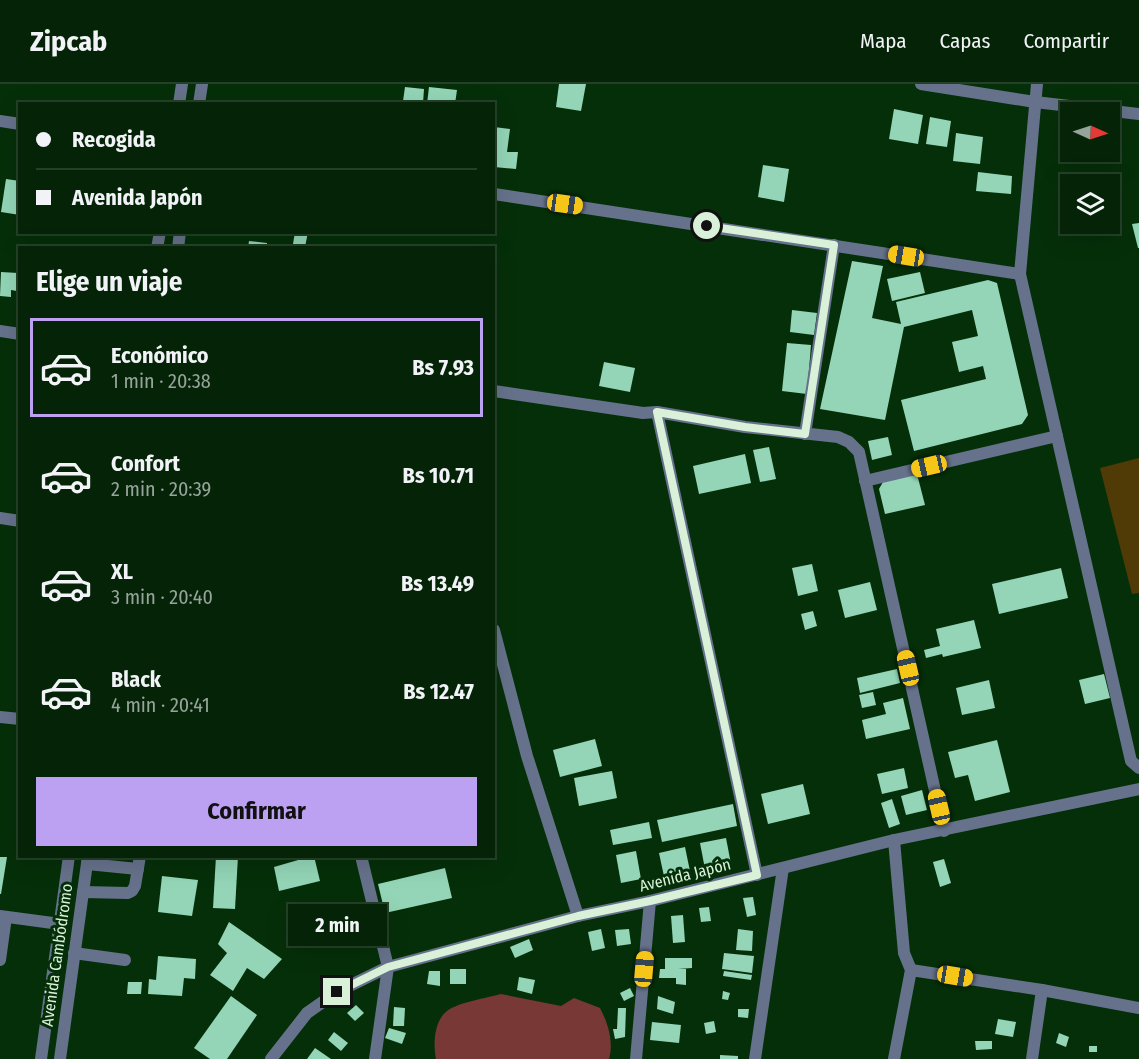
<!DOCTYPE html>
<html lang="es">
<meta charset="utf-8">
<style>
body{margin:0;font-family:"Fira Sans Condensed",sans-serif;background:#0d2b11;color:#f1f3f6;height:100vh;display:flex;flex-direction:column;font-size:22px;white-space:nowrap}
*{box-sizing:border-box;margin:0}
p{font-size:20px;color:#97a49b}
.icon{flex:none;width:33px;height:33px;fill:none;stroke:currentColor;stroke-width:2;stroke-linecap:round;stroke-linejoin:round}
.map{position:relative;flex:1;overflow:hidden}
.drawer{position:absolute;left:18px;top:162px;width:477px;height:612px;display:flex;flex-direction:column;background:#042307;border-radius:0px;box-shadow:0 6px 24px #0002,0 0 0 2px #254028}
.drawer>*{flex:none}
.guide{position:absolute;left:18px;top:18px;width:477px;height:132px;border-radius:0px;box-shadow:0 6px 24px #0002,0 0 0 2px #254028;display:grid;align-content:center;height:132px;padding:0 18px;background:#042307}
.needle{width:39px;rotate:93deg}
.fabs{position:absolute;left:1060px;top:18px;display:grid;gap:12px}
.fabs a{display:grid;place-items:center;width:60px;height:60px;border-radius:0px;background:#042307;box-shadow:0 6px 24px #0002,0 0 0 2px #254028;font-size:30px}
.end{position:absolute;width:27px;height:27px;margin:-14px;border:8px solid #daf1d9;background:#111;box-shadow:0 0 0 3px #111}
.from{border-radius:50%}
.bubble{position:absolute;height:42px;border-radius:0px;background:#042307;box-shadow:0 6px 24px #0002,0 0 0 2px #254028;font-size:20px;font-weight:700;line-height:42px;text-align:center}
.car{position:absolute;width:18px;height:36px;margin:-18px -9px;border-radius:8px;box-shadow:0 0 4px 2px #0007;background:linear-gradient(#f5c518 24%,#345 0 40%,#f5c518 0 76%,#345 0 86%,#f5c518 0)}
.guide b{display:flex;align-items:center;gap:21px;height:57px;font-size:22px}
.guide b+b{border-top:2px solid #254028}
.guide i{width:15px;height:15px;background:#f1f3f6}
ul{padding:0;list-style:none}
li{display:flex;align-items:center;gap:18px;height:99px;margin:0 12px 9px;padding:0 6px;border:3px solid transparent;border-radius:0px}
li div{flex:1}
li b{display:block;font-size:22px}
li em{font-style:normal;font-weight:700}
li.selected{border-color:#bca0f2}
li>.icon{width:54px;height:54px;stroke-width:1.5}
h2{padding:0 18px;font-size:27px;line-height:72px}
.primary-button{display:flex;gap:12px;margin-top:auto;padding:12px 18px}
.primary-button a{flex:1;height:69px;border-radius:0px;background:#bca0f2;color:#111;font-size:24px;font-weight:700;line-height:69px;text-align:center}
header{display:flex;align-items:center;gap:36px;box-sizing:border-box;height:84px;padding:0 30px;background:#042307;border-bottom:2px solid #254028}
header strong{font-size:28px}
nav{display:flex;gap:33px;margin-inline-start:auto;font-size:21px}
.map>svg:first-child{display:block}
.green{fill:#503b06}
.water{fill:#783835}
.building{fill:#93d5b6}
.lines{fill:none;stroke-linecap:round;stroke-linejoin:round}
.minor{stroke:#66728b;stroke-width:12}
.tertiary{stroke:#66728b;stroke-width:12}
.route{stroke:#daf1d9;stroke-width:8}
.labels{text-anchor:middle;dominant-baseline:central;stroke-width:6;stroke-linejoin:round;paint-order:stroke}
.street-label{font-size:16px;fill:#daf1d9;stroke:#052f09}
</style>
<header>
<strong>Zipcab</strong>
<nav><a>Mapa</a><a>Capas</a><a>Compartir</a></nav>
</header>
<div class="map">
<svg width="1139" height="975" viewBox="0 0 1139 975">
<rect width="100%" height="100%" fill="#052f09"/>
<!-- green -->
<polygon class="green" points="1139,374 1139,509 1132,510 1100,384"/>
<!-- water -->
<path class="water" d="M501 910 561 922 574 914 600 924C608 939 614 958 609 975H436C433 960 434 937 447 927 459 918 487 914 501 910Z"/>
<!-- building -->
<g class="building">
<polygon points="559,0 586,0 581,27 556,23"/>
<polygon points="405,3 424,5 423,19 403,17"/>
<polygon points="429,3 457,6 455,20 427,20"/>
<polygon points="894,25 923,31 918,60 889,55"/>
<polygon points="930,33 951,37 947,63 926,60"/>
<polygon points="494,43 510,45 507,68 518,68 516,85 494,83"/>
<polygon points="956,49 983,53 980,80 953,77"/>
<polygon points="763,81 789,85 784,118 758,113"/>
<polygon points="978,88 1012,92 1011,110 976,107"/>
<polygon points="6,95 20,97 20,131 1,128"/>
<polygon points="1139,139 1139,164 1138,164 1132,140"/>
<polygon points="295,148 308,148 305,163 293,160"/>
<polygon points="249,157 267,159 267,164 248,164"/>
<polygon points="852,177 883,182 872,234 901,240 896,218 988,196 997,199 1028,331 1022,340 914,367 901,316 986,295 983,282 959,288 952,258 978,252 972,226 904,243 885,336 820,325"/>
<polygon points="1,188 18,189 17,207 11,206 11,213 0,212"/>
<polygon points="920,188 925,209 892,217 887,195"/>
<polygon points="792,226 817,229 814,251 790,248"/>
<polygon points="787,259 811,261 807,310 782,307"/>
<polygon points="604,278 635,284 630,308 599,302"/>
<polygon points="888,353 892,371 872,376 868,357"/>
<polygon points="769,363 776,395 760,398 753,366"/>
<polygon points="745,370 751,399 699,410 693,382"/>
<polygon points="917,390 925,421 885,430 879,405 883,398"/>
<polygon points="812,480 818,507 798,512 792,484"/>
<polygon points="1061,484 1068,514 999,530 992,500"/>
<polygon points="870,498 877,526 845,534 838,506"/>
<polygon points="813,527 817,542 805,546 801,530"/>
<polygon points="974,536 981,564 943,573 942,570 926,574 924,566 940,562 936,545"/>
<polygon points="897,585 900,599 860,609 857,594"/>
<polygon points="1104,590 1110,614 1085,620 1079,596"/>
<polygon points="989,596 995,624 962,631 956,604"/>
<polygon points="873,608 876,621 862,624 859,611"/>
<polygon points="903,614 910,645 866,655 862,636 886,630 883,619"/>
<polygon points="595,655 602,682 560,693 553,666"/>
<polygon points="997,656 1010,708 975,717 968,691 955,694 948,668"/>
<polygon points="904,684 908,704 882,710 877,690"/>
<polygon points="612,687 617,714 579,722 574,694"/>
<polygon points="803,700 810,730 768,740 761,710"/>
<polygon points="922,706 927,726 906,731 901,712"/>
<polygon points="892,715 900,740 889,744 881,719"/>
<polygon points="733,720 737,742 662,758 657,736"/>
<polygon points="649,738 652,754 613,761 610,746"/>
<polygon points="726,754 731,780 705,785 700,759"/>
<polygon points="685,763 691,792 665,797 659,769"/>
<polygon points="636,767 641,795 621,799 616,771"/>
<polygon points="216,772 238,772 235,825 213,824"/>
<polygon points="312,772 314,772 320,797 279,807 274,783"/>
<polygon points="0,773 7,773 1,810 0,810"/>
<polygon points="944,775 951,799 940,803 933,778"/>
<polygon points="445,784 452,814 385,829 378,800"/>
<polygon points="162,792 198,796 192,832 158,828"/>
<polygon points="753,813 756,831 747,833 743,814"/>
<polygon points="709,823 711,837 701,838 699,824"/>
<polygon points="683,831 685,858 673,859 671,832"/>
<polygon points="229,838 282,875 264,895 247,884 233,907 210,891 227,869 218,860"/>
<polygon points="601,845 605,864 592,867 588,848"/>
<polygon points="629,845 631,860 617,862 615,846"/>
<polygon points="738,845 753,847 752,867 736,866"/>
<polygon points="529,855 533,866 515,874 510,863"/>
<polygon points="724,869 754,872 752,889 722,885"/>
<polygon points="158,872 196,875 195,895 184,894 182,912 148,910 149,895 156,896"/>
<polygon points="665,874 692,874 692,884 678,885 686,885 686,901 676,900 676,894 659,894 660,885 665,885"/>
<rect x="450" y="885" width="16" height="15"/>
<polygon points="429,887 440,887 440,902 427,900"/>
<polygon points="724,887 752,891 751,896 723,892"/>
<polygon points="519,893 535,896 532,910 517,906"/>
<polygon points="128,898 142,898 141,910 127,910"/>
<polygon points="630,904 634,912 624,917 620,909"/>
<polygon points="723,907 730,909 728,916 722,915"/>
<polygon points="231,912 257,931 227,975 210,975 194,964"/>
<polygon points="658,912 675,918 673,930 657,925"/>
<polygon points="356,921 364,929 355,937 347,929"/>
<polygon points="394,923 405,924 404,942 393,942"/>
<polygon points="618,924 626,924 625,953 615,955 613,945 617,945"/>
<polygon points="738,925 749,925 748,934 738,933"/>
<polygon points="998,935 1016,938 1013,953 995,950"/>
<polygon points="714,937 716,948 706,950 704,939"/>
<polygon points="652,938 681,941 679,959 650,956"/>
<polygon points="389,944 406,949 402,960 385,954"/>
<polygon points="334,948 348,959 341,967 328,956"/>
<polygon points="1059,949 1069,953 1066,963 1056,959"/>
<polygon points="975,957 992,957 992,965 976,966"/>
<rect x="1089" y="962" width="8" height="6"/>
<polygon points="315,964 331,975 307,975"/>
<polygon points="720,971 738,972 738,975 720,975"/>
</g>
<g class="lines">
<!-- minor -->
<g class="minor">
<polyline points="921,0 1035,18 1139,30"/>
<polyline points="1037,0 1020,190 1131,677 1139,684"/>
<polyline points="0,37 20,40"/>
<polyline points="494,110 1020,190"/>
<polyline points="0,247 20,250"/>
<polyline points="494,307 643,329 657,328 745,343 838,353 849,358 859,368 944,747"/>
<polyline points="657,328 757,791"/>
<polyline points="805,350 834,161"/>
<polyline points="865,397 1057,352"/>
<polyline points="0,434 20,437"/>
<polyline points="494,546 527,672 578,832"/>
<polyline points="0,633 20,635"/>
<polyline points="894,756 904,869 911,886 894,975"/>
<polyline points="361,772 388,883 375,975"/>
<polyline points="87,780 138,785"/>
<polyline points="83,808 128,809 132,807 135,802 140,772"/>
<polyline points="0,832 60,840"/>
<polyline points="74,869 125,876"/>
<polyline points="0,876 6,833"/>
<polyline points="911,886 1042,906 1139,924"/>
<polyline points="636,975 650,817"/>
<polyline points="755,975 783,784"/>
<polyline points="1032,975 1042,906"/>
</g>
<!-- tertiary -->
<g class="tertiary">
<polyline points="179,20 182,0"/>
<polyline points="199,20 202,0"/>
<polyline points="157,164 160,148"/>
<polyline points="178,164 180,148"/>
<polyline points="41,975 69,772"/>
<polyline points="60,975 88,772"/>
<polyline points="271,975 307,929 337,908 388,883 578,832 650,817 894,756 1139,705"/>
</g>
</g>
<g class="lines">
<!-- route -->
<polyline class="route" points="337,908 388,883 578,832 650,817 757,791 657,328 745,343 805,350 834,161 707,142"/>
</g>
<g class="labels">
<!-- street labels -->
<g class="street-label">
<text transform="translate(685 791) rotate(-14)">Avenida Japón</text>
<text transform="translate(57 871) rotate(-82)">Avenida Cambódromo</text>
</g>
</g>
</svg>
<div class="fabs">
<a><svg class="needle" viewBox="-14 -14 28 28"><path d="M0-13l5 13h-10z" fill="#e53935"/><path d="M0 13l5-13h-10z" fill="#97a49b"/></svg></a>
<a><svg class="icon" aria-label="layers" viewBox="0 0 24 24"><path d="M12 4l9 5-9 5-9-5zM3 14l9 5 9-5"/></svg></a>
</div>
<i class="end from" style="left:707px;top:142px"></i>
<i class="end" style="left:337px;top:908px"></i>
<div class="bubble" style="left:288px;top:820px;width:99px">2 min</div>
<i class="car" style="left:565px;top:120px;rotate:98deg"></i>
<i class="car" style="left:906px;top:172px;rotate:279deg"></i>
<i class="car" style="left:929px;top:382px;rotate:257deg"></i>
<i class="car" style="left:908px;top:584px;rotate:347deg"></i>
<i class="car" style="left:939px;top:723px;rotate:347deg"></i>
<i class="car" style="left:644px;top:885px;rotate:5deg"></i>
<i class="car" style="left:955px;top:892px;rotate:99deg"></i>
<div class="guide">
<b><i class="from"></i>Recogida</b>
<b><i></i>Avenida Japón</b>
</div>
<section class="drawer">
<h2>Elige un viaje</h2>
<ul>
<li class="selected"><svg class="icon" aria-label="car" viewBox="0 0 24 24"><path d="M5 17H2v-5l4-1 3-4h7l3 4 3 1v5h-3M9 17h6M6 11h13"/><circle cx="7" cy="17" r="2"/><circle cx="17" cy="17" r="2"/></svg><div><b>Económico</b><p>1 min · 20:38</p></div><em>Bs 7.93</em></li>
<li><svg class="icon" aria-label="car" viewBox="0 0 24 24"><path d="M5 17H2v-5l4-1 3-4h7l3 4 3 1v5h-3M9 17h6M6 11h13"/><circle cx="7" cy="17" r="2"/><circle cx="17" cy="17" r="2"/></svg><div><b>Confort</b><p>2 min · 20:39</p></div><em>Bs 10.71</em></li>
<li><svg class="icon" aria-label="car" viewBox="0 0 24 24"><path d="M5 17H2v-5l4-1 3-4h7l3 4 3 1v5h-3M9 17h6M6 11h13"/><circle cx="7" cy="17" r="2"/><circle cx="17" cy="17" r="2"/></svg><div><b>XL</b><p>3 min · 20:40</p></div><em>Bs 13.49</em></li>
<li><svg class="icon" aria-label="car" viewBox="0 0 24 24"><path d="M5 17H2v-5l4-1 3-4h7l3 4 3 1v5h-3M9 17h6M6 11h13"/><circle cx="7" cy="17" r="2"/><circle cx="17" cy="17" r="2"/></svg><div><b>Black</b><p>4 min · 20:41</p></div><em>Bs 12.47</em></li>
</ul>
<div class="primary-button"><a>Confirmar</a></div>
</section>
</div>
